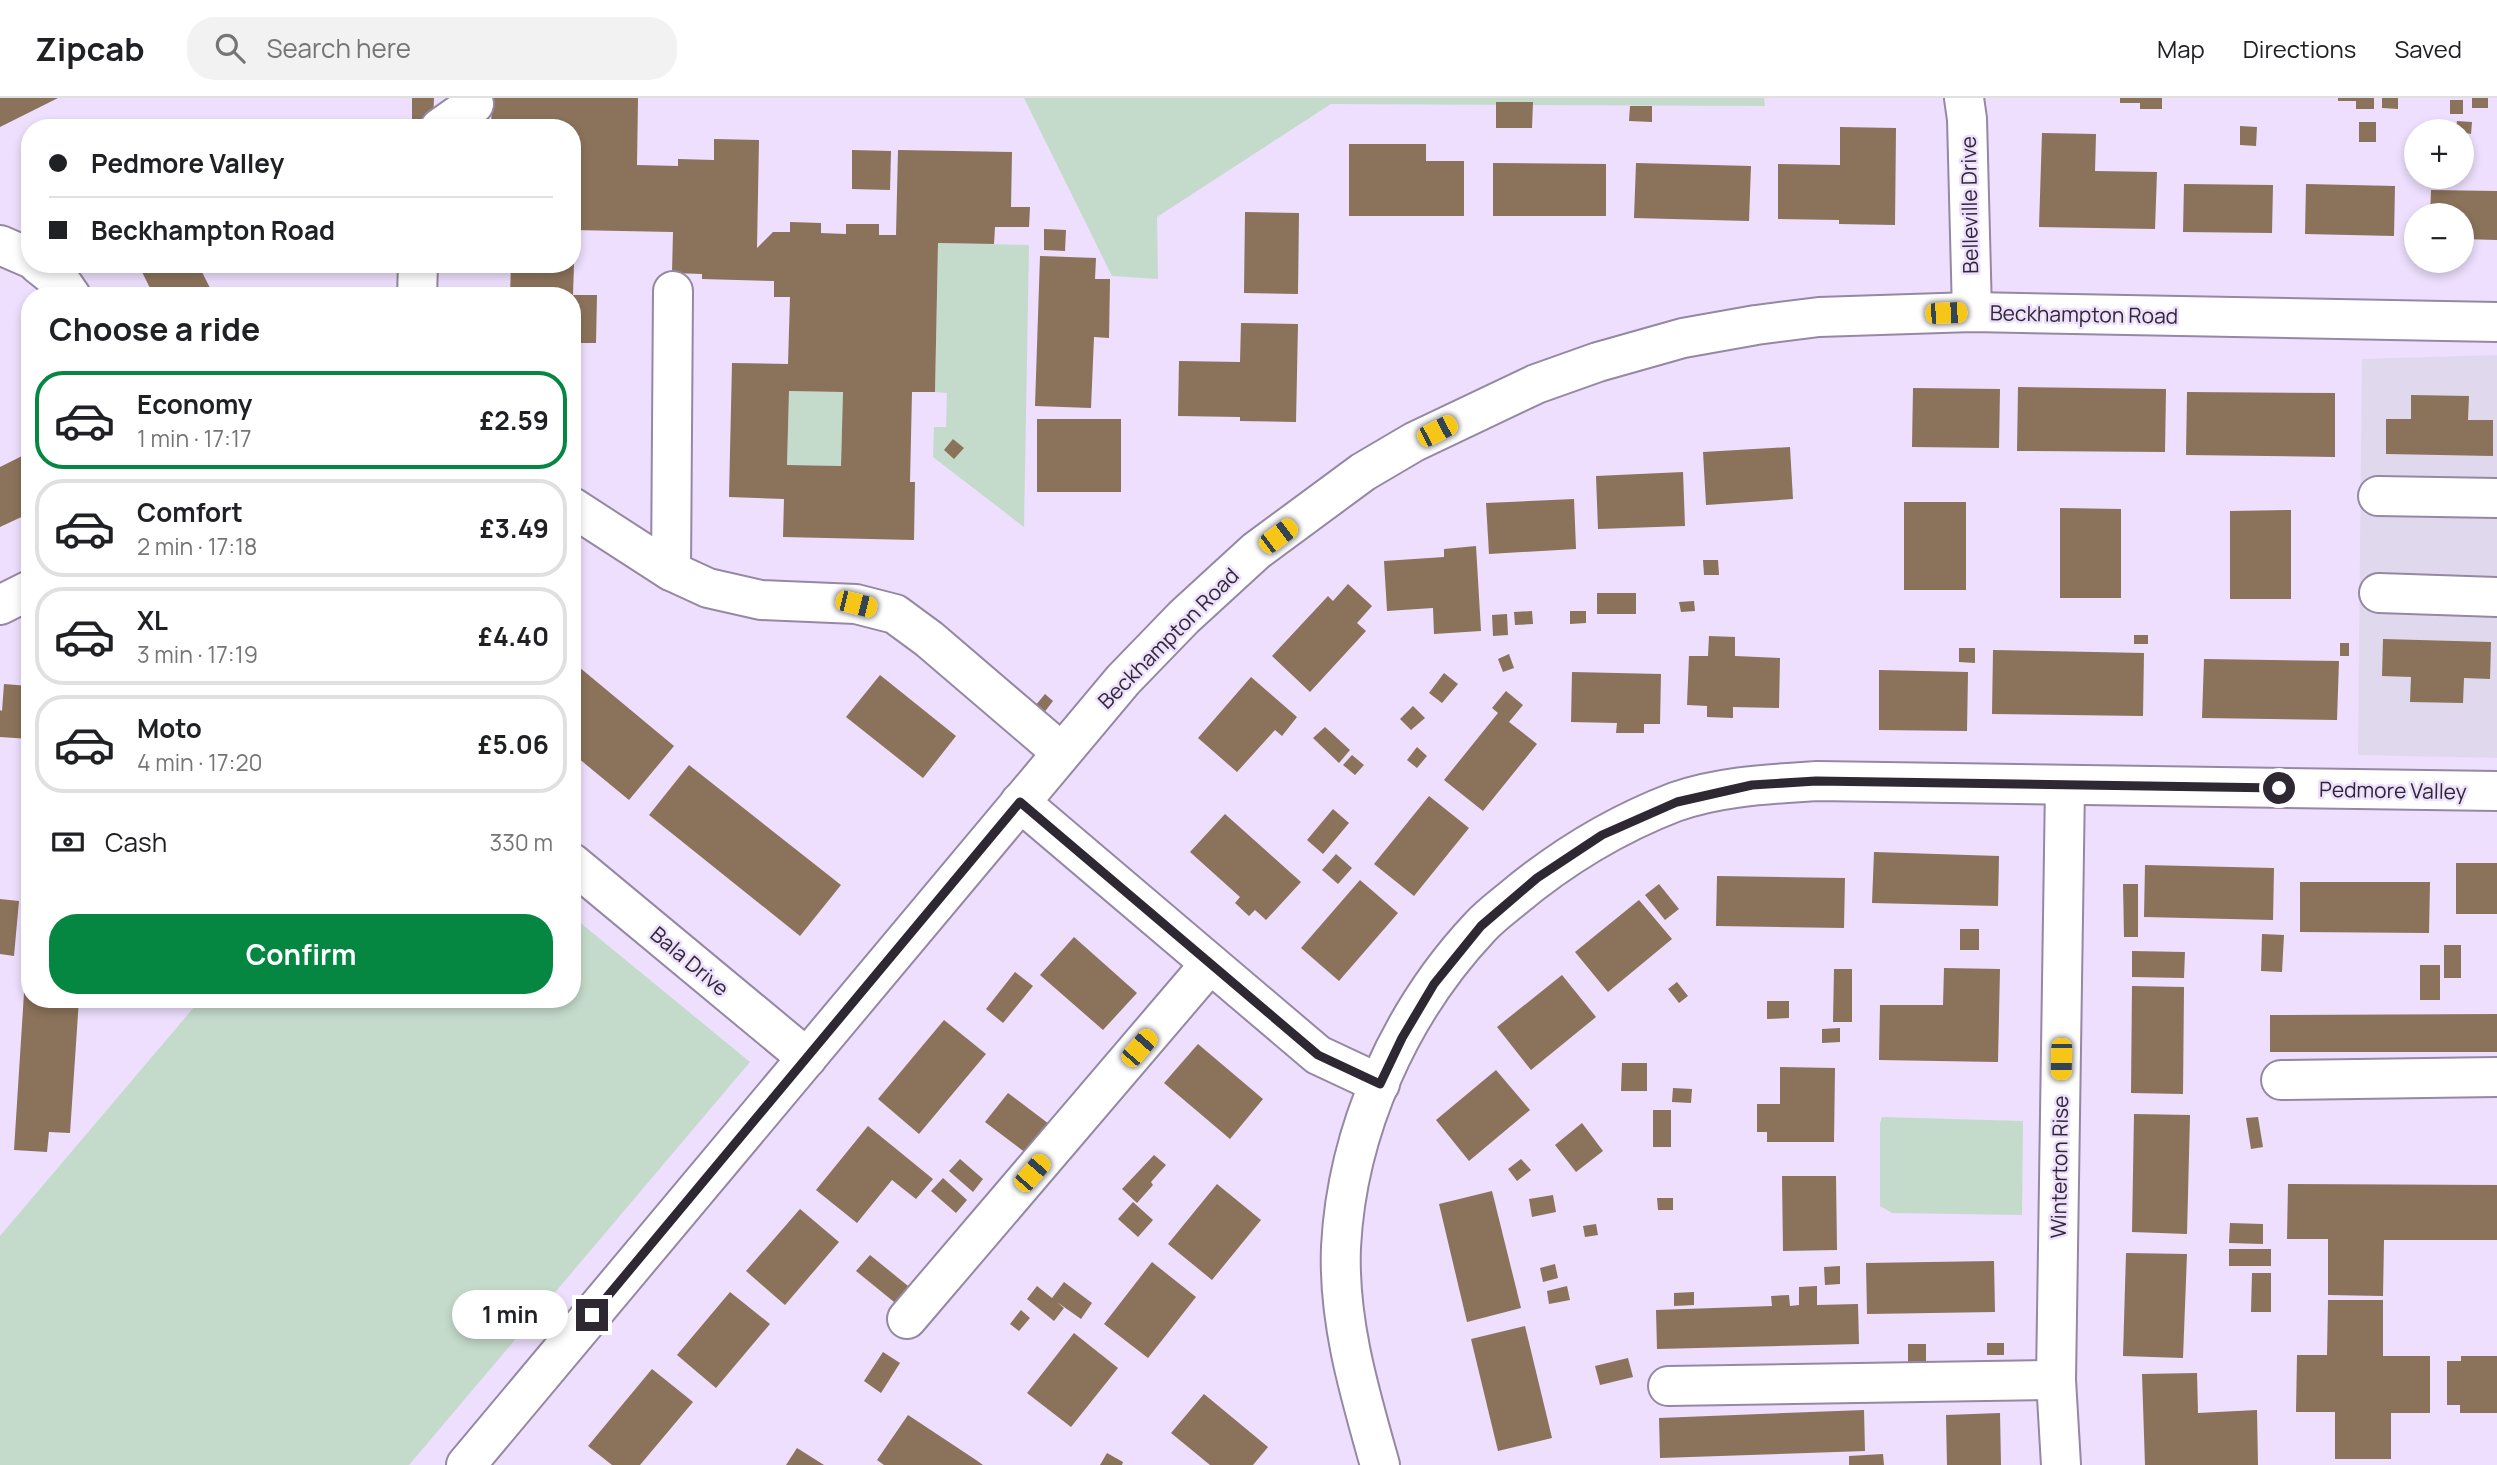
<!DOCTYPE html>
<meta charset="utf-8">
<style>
body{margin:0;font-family:Manrope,sans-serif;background:#f2f2f2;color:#202124;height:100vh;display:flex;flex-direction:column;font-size:26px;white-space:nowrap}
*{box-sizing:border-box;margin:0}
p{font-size:23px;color:#757577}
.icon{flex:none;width:38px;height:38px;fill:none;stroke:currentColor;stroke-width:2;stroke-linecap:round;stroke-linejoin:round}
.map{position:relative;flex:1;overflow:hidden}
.details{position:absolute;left:21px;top:189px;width:560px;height:721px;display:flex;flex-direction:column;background:#fff;border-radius:28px;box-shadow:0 4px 10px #0003}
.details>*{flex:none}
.banner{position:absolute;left:21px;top:21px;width:560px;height:154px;border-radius:28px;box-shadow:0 4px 10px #0003;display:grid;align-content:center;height:154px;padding:0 28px;background:#fff}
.fabs{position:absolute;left:2404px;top:21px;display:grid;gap:14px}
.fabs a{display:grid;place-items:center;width:70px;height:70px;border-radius:50%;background:#fff;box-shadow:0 4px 10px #0003;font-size:35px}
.end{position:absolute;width:32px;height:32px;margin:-16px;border:9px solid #2e2833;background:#fff;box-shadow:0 0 0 4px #fff}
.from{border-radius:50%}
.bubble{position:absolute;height:49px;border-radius:24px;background:#fff;box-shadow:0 4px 10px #0003;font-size:23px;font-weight:700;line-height:49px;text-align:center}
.car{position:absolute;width:21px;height:42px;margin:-21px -10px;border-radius:9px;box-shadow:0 0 5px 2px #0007;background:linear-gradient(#f5c518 24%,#345 0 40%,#f5c518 0 76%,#345 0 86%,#f5c518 0)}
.banner b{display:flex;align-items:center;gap:24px;height:66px;font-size:26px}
.banner b+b{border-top:2px solid #e0e0e0}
.banner i{width:18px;height:18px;background:#202124}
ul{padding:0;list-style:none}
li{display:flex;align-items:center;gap:21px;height:98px;margin:0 14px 10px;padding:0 14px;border:4px solid #e0e0e0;border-radius:28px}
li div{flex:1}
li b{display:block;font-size:26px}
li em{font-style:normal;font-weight:700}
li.selected{border-color:#058742}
li>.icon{width:63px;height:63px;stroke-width:1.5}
h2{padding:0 28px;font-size:32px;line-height:84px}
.pay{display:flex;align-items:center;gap:18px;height:77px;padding:0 28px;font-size:26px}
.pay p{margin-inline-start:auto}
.action{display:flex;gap:14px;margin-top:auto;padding:14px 28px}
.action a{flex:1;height:80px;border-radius:28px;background:#058742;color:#fff;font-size:28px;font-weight:700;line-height:80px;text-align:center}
header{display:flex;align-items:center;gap:42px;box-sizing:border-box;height:98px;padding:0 35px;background:#fff;border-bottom:2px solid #e0e0e0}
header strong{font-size:33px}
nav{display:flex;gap:38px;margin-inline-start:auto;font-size:24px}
.search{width:490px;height:63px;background:#f2f2f2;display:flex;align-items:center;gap:18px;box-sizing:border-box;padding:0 24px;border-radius:28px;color:#757577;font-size:26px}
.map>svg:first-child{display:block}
.commercial{fill:#e0d8ed}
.green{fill:#c4dbcb}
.building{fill:#8b725a;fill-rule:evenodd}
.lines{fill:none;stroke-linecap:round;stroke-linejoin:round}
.minor-casing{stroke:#9588a3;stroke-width:42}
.minor{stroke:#fff;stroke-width:38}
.route{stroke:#2e2833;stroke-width:9}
.labels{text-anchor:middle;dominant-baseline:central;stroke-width:5;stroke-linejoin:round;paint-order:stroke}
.street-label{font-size:21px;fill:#2e2833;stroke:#eddffd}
</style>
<header>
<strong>Zipcab</strong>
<div class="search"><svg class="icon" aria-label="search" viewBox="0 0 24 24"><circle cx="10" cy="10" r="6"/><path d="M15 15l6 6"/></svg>Search here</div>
<nav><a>Map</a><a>Directions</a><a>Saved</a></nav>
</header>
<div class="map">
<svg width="2497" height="1367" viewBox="0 0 2497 1367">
<rect width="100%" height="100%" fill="#eddffd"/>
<!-- commercial -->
<polygon class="commercial" points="2497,257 2497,660 2358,657 2362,261"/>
<!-- green -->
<g class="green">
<polygon points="1024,0 1764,0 1765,8 1331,6 1157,119 1158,181 1112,178"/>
<polygon points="938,145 1029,147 1024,429 933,359 934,329 946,329 947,295 935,294"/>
<polygon points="789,293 843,294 841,368 787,367"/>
<polygon points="572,818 750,964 409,1367 0,1367 0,1138 201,901 572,901"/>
<polygon points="1882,1019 2023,1023 2022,1117 1892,1115 1880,1108 1880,1025"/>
</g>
<!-- building -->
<g class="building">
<polygon points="0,0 58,0 0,29"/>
<polygon points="412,0 434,0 433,24 412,23"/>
<path d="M492 0H638L637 67 678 68V61L714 62V41L759 42 757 150 773 134H790V124L821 125V135L846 136V126H879V137H896L898 52 1012 54 1011 109H1030L1029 129H995L994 146 938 145 935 294H912L910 384H915L914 442 783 439 784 401 729 399 732 265 788 266 790 199H774V183L702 181V176L672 175 673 134 572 132V30H491ZM789 293 843 294 841 368 787 367Z"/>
<polygon points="2120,0 2162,0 2162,11 2140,11 2140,5 2120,5"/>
<polygon points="2338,0 2374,0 2374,11 2356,11 2356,3 2338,3"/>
<polygon points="2382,0 2398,0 2398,11 2382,10"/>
<rect x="2472" y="0" width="16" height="10"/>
<rect x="2450" y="2" width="13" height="14"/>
<polygon points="1496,4 1533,4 1532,30 1496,30"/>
<polygon points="1630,8 1652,8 1652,24 1629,23"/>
<polygon points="2457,23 2472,24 2471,36 2456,33"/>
<rect x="2359" y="24" width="17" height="20"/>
<polygon points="2240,28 2257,29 2256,48 2240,47"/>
<polygon points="1840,29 1896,30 1895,127 1839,126 1839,122 1778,121 1778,66 1840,67"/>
<polygon points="2042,35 2096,36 2095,73 2157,74 2155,131 2039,129"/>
<polygon points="1349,46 1426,46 1426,63 1464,63 1464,118 1349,118"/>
<polygon points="852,52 891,53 890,92 852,91"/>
<polygon points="1493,65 1606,66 1606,118 1493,118"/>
<polygon points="1636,65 1751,68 1749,123 1634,120"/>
<polygon points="2184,86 2273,87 2272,135 2183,134"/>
<polygon points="2306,86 2395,88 2394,138 2305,136"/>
<polygon points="2431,92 2497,93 2497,142 2462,141 2462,117 2430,117"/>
<polygon points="1245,114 1299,115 1298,196 1244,195"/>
<polygon points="1044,131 1066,132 1065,153 1044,152"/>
<polygon points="1040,158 1096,160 1095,181 1110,181 1109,240 1094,239 1091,310 1035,308"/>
<polygon points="138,166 198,166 214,198 154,198"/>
<polygon points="511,166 574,166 573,197 597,197 596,245 572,245 572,198 510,198"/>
<polygon points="1241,225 1298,226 1296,324 1240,323 1240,319 1178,318 1179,263 1240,264"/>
<polygon points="2018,289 2166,291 2165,354 2017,353"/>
<polygon points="1913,290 2000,291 1999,350 1912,349"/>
<polygon points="2187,294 2335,295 2335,359 2186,357"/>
<polygon points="2411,297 2469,298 2468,322 2493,322 2493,358 2386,356 2386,321 2411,321"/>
<rect x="1037" y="321" width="84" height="73"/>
<polygon points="953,341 964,350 954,361 944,352"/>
<polygon points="1790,349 1793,401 1706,407 1703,354"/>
<polygon points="30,354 30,415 0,429 0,369"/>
<polygon points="1683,374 1685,428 1598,431 1596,378"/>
<polygon points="1574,401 1576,451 1489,456 1486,405"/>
<rect x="1904" y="404" width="62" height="88"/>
<polygon points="2060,410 2121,411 2121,500 2060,500"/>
<polygon points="2291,412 2291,501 2230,501 2230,413"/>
<polygon points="1476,448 1481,533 1434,536 1433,510 1387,513 1384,463 1444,459 1444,451"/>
<polygon points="1703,462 1718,462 1719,477 1704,477"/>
<polygon points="1348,486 1372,508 1357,525 1366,533 1310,594 1272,558 1328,498 1333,503"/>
<rect x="1597" y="495" width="39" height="21"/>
<polygon points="1694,503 1695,513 1681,514 1679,504"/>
<polygon points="1532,513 1533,526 1515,527 1514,514"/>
<polygon points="1570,513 1586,513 1586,525 1570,526"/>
<polygon points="1507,516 1508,537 1493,538 1492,517"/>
<rect x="2134" y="537" width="14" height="9"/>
<polygon points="1709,538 1735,539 1735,558 1780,560 1779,610 1733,609 1733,620 1707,619 1707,608 1687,607 1689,558 1708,558"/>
<polygon points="2383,541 2491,544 2490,581 2464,580 2463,605 2410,604 2411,579 2382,578"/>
<rect x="2340" y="545" width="9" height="13"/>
<polygon points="1959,550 1975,550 1975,565 1959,564"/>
<polygon points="1993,552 2144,555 2143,618 1992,616"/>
<polygon points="1509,556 1514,570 1503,574 1498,561"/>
<polygon points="2204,561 2339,563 2337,622 2202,620"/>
<polygon points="579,569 674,648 629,702 572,655 572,577"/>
<polygon points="1879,572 1968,574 1967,633 1879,632"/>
<polygon points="1572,574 1661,576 1660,626 1644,626 1644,635 1616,635 1617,625 1571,624"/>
<polygon points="1444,575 1458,586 1442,605 1429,595"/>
<polygon points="880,577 956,638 923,680 846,619"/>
<polygon points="1251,579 1297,619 1282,638 1275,632 1237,674 1198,640"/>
<polygon points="4,586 30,588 30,641 0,639 0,612 2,613"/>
<polygon points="1506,593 1523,607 1509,624 1537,646 1483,713 1444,682 1498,615 1492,610"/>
<polygon points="1045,596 1053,603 1043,616 1035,608"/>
<polygon points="1413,608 1425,620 1411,632 1400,621"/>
<polygon points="1325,629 1350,652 1339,665 1313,640"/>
<polygon points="1417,649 1427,658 1417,670 1407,662"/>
<polygon points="1352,657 1364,667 1355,677 1343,667"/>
<polygon points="689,667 841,787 800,838 649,717"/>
<polygon points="1429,698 1469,730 1414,798 1374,766"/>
<polygon points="1333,711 1349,725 1323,756 1307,742"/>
<polygon points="1225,716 1301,784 1266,822 1255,812 1249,818 1235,805 1240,799 1190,754"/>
<polygon points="1874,754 1999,758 1998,808 1872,805"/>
<polygon points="1336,756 1352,770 1338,786 1322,772"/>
<rect x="2456" y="765" width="41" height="51"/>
<polygon points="2145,767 2274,770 2273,822 2144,819"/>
<polygon points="1717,778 1845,780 1844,830 1716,828"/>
<polygon points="1360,782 1398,815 1339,883 1301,850"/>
<polygon points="2300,784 2430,784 2429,835 2300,834"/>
<polygon points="1659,786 1679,811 1665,822 1645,797"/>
<polygon points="2123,786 2138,786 2138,839 2124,839"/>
<polygon points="0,801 19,803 14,858 0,856"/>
<polygon points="1639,802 1672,841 1608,894 1575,854"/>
<rect x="1960" y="831" width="19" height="21"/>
<polygon points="2262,836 2284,837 2282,874 2261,873"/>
<polygon points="1074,839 1137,895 1103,932 1040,877"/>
<rect x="2444" y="847" width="17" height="33"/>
<polygon points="2132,853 2185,854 2184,880 2132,879"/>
<rect x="2420" y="867" width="20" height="35"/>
<polygon points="1944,870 2000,871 1998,964 1879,962 1880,907 1943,907"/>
<polygon points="1834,871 1852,871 1852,924 1833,924"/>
<polygon points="1015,874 1033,888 1003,925 986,911"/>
<polygon points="1562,877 1596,919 1531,972 1497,929"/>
<polygon points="1677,884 1688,898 1679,905 1668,891"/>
<polygon points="2132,888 2184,889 2183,996 2131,995"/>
<polygon points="24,895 30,895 30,901 79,901 70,1035 49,1034 47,1054 14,1052"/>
<polygon points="1767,903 1789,903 1789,920 1767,921"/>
<polygon points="2497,916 2497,954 2270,954 2270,917"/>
<polygon points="944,922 986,956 919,1036 878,1001"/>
<polygon points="1840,930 1840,944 1822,945 1822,931"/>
<polygon points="1198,946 1263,1001 1230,1041 1164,985"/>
<polygon points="1622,965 1647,965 1647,993 1621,993"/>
<polygon points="1780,969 1835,970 1834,1044 1767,1044 1767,1034 1757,1034 1757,1006 1780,1006"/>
<polygon points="1496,972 1530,1012 1469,1063 1436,1022"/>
<polygon points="1673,990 1692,991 1691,1005 1672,1004"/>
<polygon points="1008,995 1053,1029 1031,1059 985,1024"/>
<rect x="1653" y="1012" width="18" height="37"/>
<polygon points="2134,1016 2190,1017 2187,1136 2132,1134"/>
<polygon points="2258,1019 2263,1049 2251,1051 2246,1020"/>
<polygon points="1582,1025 1603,1053 1576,1074 1555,1047"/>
<polygon points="868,1028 933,1081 916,1101 892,1082 857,1125 816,1092"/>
<polygon points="1154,1057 1166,1067 1151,1084 1153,1087 1137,1105 1122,1091"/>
<polygon points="960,1061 983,1081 973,1094 949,1073"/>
<polygon points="1521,1061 1531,1072 1517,1083 1508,1071"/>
<polygon points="1782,1078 1836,1078 1837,1152 1783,1153"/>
<polygon points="943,1080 967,1102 956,1115 931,1093"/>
<polygon points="1217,1086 1261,1122 1212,1182 1168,1146"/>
<polygon points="2288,1086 2497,1087 2497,1142 2384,1142 2383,1198 2328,1197 2328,1141 2287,1141"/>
<polygon points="1492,1093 1521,1210 1467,1224 1439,1106"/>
<polygon points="1553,1097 1556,1114 1532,1119 1529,1101"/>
<polygon points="1657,1100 1673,1100 1673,1112 1658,1112"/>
<polygon points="1133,1104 1153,1122 1138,1139 1118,1121"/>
<polygon points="800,1111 839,1144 785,1207 746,1173"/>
<polygon points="2230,1125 2263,1126 2263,1146 2229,1145"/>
<polygon points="1596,1126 1598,1137 1585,1139 1583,1128"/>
<rect x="2229" y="1151" width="42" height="17"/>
<polygon points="2126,1155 2187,1156 2183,1260 2123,1258"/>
<polygon points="870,1157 913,1192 899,1208 856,1173"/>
<polygon points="1994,1163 1995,1214 1867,1216 1866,1165"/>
<polygon points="1152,1164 1196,1199 1148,1260 1104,1226"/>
<polygon points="1555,1166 1558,1180 1543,1184 1540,1170"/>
<polygon points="1840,1168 1840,1186 1825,1187 1824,1169"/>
<polygon points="2252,1175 2271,1175 2271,1214 2251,1214"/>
<polygon points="1064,1184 1092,1205 1081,1221 1057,1204 1064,1210 1054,1223 1027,1201 1037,1188 1052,1200"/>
<polygon points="1567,1188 1570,1202 1549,1206 1547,1193"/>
<polygon points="1817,1188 1817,1207 1858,1206 1859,1246 1657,1251 1656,1212 1772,1208 1771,1198 1789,1197 1790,1208 1799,1207 1799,1189"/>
<polygon points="730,1194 770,1226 716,1290 677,1257"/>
<polygon points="1694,1194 1694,1207 1674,1208 1674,1195"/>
<polygon points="2328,1202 2383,1202 2383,1258 2430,1258 2430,1315 2391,1315 2391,1361 2335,1361 2335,1314 2296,1314 2297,1257 2327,1257"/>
<polygon points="1021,1212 1030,1220 1019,1233 1010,1226"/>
<polygon points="1525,1228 1552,1340 1498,1353 1471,1241"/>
<polygon points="1074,1235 1118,1270 1071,1329 1027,1295"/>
<rect x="1987" y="1245" width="17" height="12"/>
<polygon points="1908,1246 1926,1246 1926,1263 1908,1264"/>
<polygon points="883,1254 900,1265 881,1295 864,1283"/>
<polygon points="2461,1258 2497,1258 2497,1315 2460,1315 2460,1307 2447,1307 2447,1263 2461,1263"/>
<polygon points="1628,1260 1633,1279 1600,1287 1595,1268"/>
<polygon points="652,1271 693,1304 640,1367 612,1367 588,1348"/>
<polygon points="2197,1275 2198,1315 2257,1312 2258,1367 2145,1367 2142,1276"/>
<polygon points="1204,1296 1268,1349 1253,1367 1210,1367 1171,1335"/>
<polygon points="1864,1312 1865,1353 1660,1360 1659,1320"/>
<polygon points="2000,1315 2001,1367 1947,1367 1946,1317"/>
<polygon points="908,1317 976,1362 983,1367 884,1367 877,1362"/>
<polygon points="797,1350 824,1367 786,1367"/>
<polygon points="1107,1355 1123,1364 1122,1367 1100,1367"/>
<polygon points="1883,1356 1884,1367 1849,1367 1849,1358"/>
</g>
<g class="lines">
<defs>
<g id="minor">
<polyline points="1964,0 1967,21 1972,214"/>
<polyline points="440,30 474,6"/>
<polyline points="0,147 30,160"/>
<polyline points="38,166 62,185 71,198"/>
<polyline points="673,193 671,473 708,490 761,502 856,506 895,516 929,541 1061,654"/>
<polyline points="417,198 418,166"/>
<polyline points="2378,398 2497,400"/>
<polyline points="572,409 671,473"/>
<polyline points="2379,495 2497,499"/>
<polyline points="0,507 30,492"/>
<polyline points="1020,704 1318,957 1380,986"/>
<polyline points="572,765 807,960"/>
<polyline points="2281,982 2497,979"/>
<polyline points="907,1221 1210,866"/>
<polyline points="1668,1288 2056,1282"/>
<polyline points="466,1367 1123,582 1184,519 1256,453 1363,374 1414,344 1536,286 1598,264 1683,240 1756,227 1819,219 1972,214 2497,224"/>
<path d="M1380 1367C1360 1296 1338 1224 1341 1149 1347 1032 1400 914 1480 829 1489 819 1501 810 1512 801 1561 760 1615 727 1675 704 1720 688 1770 686 1817 683L2497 693"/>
<polyline points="2061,1367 2056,1282 2065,687"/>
</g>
</defs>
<!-- minor casing -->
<use href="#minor" class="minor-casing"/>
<!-- minor -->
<use href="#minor" class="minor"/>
</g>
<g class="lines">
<!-- route -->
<polyline class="route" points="592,1217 1020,704 1318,957 1380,986 1402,940 1434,886 1481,828 1537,780 1602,737 1677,704 1752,687 1816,683 2279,690"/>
</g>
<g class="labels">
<!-- street labels -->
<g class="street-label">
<text transform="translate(1969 107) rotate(-91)">Belleville Drive</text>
<text transform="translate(2084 216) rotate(1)">Beckhampton Road</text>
<text transform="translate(1168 540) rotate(-45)">Beckhampton Road</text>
<text transform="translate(2393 692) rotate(1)">Pedmore Valley</text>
<text transform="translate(690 863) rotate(40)">Bala Drive</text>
<text transform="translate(2059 1069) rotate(-89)">Winterton Rise</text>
</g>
</g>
</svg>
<div class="fabs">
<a>+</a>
<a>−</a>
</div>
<i class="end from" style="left:2279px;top:690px"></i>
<i class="end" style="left:592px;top:1217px"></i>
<div class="bubble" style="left:452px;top:1192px;width:116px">1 min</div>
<i class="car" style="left:1946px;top:215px;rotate:88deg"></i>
<i class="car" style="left:1437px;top:333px;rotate:63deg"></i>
<i class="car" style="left:1278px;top:438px;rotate:53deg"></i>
<i class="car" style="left:856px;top:506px;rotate:104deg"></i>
<i class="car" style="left:1139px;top:950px;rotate:41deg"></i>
<i class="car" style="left:2061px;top:961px;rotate:181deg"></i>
<i class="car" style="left:1032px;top:1075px;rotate:41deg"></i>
<div class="banner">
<b><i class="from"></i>Pedmore Valley</b>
<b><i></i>Beckhampton Road</b>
</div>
<section class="details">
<h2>Choose a ride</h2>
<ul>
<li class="selected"><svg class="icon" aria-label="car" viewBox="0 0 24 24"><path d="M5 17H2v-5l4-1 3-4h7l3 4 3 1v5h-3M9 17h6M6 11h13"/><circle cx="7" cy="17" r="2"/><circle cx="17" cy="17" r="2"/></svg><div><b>Economy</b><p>1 min · 17:17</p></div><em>£2.59</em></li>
<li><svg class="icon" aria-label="car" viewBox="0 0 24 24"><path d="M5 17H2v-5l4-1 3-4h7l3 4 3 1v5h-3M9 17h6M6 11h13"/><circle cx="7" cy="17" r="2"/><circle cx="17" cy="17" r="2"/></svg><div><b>Comfort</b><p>2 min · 17:18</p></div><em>£3.49</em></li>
<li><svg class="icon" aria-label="car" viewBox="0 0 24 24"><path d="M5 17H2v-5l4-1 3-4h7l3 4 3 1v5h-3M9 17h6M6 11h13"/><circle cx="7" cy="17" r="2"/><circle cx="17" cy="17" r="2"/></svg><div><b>XL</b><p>3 min · 17:19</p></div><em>£4.40</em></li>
<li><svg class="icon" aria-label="car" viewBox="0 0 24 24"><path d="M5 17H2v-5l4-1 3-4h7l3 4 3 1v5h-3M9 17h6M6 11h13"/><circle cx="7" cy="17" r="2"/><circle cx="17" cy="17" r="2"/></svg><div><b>Moto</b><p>4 min · 17:20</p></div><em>£5.06</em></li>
</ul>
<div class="pay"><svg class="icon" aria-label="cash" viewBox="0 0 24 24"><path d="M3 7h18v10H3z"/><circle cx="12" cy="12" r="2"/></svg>Cash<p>330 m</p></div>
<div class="action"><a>Confirm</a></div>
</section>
</div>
